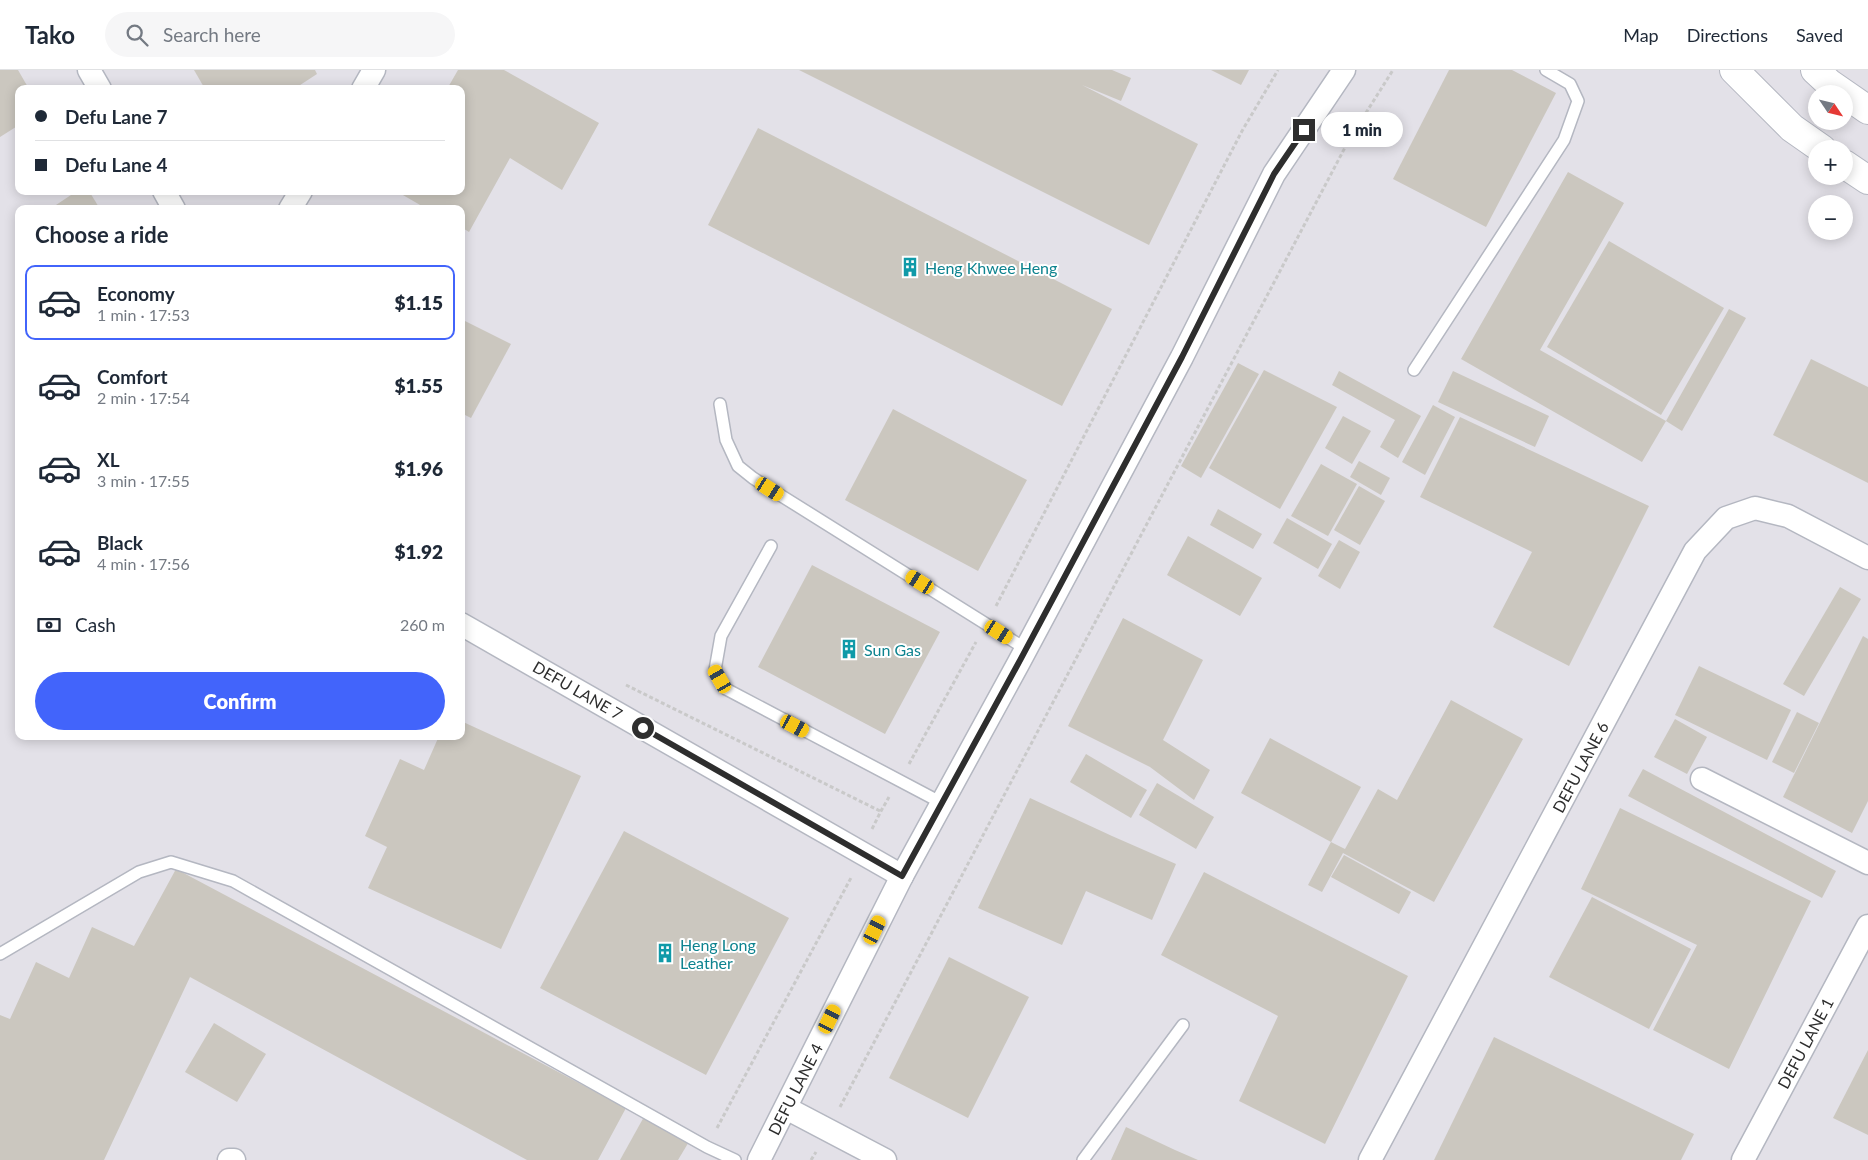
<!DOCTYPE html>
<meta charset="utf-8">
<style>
body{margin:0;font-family:Lato,sans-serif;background:#f6f6f7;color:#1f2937;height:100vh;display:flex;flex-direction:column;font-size:19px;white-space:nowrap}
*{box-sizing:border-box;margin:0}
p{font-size:16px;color:#747a83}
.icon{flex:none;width:28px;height:28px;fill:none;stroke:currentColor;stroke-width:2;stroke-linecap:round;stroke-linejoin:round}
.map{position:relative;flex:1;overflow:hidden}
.panel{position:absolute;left:15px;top:135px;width:450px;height:535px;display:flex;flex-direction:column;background:#fff;border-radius:10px;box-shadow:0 2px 12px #0003}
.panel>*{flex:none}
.guide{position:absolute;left:15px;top:15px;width:450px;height:110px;border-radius:10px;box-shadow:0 2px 12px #0003;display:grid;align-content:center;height:110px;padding:0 20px;background:#fff}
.needle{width:32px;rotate:125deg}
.controls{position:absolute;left:1808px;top:15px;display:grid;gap:10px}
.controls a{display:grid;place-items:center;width:45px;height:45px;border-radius:50%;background:#fff;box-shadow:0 2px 12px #0003;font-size:25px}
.end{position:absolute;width:22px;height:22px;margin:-11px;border:6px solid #2e2e2e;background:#fff;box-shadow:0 0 0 2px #fff}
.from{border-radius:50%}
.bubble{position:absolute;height:35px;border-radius:18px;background:#fff;box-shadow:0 2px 12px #0003;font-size:16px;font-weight:800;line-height:35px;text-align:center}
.car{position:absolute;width:15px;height:30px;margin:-15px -8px;border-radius:6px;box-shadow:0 0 4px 1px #0007;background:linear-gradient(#f5c518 24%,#345 0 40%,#f5c518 0 76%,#345 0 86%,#f5c518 0)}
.guide b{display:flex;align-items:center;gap:18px;height:48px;font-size:19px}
.guide b+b{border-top:1px solid #e0e1e3}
.guide i{width:12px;height:12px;background:#1f2937}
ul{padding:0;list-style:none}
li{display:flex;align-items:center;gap:15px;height:75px;margin:0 10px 8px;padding:0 10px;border:2px solid transparent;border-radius:10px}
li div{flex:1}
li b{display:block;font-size:19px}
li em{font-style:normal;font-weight:800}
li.on{border-color:#4264fb}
li>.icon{width:45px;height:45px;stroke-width:1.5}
h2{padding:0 20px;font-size:22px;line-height:60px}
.pay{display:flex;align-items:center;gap:12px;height:55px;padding:0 20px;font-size:19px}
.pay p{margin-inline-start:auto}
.button{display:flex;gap:10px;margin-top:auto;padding:10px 20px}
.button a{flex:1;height:58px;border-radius:30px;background:#4264fb;color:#fff;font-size:20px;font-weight:800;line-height:58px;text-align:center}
header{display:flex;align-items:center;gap:30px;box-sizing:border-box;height:70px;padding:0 25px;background:#fff;border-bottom:1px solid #e0e1e3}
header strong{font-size:24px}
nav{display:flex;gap:28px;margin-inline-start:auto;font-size:18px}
.search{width:350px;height:45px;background:#f6f6f7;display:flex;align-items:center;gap:12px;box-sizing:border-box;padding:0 18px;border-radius:28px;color:#747a83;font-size:19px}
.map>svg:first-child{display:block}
.industrial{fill:#e3e1e8;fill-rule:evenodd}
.building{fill:#cbc7bf}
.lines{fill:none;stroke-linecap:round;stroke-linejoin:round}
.service-casing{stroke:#b4b7c1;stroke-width:14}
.minor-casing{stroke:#b4b7c1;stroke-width:25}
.secondary-casing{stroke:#b4b7c1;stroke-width:30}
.path{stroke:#c9c9c9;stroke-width:3;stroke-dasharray:4 2.5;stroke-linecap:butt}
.service{stroke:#fff;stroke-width:11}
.minor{stroke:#fff;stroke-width:22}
.secondary{stroke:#fff;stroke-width:28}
.route{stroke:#2e2e2e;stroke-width:6}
.labels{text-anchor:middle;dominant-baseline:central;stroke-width:4;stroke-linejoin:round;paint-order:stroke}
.culture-label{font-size:16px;fill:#0d838f;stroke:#fff;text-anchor:start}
.street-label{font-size:16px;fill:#2e2e2e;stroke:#fff}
</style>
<header>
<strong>Tako</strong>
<div class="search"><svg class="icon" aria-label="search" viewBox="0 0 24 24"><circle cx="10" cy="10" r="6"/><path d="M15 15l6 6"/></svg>Search here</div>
<nav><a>Map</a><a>Directions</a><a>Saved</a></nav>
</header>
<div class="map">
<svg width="1868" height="1090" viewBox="0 0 1868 1090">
<rect width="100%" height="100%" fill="#efe9e1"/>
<!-- industrial -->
<path class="industrial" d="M0 0H1868V1090H0ZM19 19H461V121H19ZM1816 24H1844V51H1816ZM1816 79H1844V106H1816ZM1816 134H1844V161H1816ZM19 139H461V666H19Z"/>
<!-- building -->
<g class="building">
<polygon points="0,0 18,0 29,19 19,19 19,55 0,67"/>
<polygon points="194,0 315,0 317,4 294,19 205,19"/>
<polygon points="458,0 504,0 599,53 562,120 510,88 469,162 461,157 461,139 427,139 396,121 461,121 461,19 447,19"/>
<polygon points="799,0 1112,0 1131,8 1121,31 1082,15 1198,74 1149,175"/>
<polygon points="1211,0 1249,0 1241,15"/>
<polygon points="1449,0 1512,0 1556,23 1486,157 1393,109"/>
<polygon points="758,58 1112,239 1062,336 708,155"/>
<polygon points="1568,102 1624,133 1540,280 1666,351 1642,392 1461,289"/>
<polygon points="77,121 89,121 100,139 50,139"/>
<polygon points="1609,171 1724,238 1661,345 1547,277"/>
<polygon points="1729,239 1746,248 1682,361 1666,351"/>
<polygon points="461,249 511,274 471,348 461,343"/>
<polygon points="1811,289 1868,317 1868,413 1773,365"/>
<polygon points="1238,293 1259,304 1201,408 1181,396"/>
<polygon points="1264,300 1337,337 1280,439 1209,398"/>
<polygon points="1339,301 1421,346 1398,388 1380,377 1395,350 1332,315"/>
<polygon points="1453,301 1549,346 1535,377 1438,332"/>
<polygon points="1433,335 1455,347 1425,405 1402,392"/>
<polygon points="893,339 1027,410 978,501 845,430"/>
<polygon points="1343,346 1371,361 1352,394 1325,378"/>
<polygon points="1460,347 1649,436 1569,596 1493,557 1532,482 1420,427"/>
<polygon points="1359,391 1390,408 1381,425 1350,407"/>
<polygon points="1321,394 1357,414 1328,466 1291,446"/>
<polygon points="1359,416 1385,431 1360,475 1334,460"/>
<polygon points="1218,439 1262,464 1253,479 1210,455"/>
<polygon points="1287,448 1332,474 1318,499 1273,473"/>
<polygon points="1188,466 1262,508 1240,546 1167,505"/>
<polygon points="1339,470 1360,482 1340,519 1318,506"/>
<polygon points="812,495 940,562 885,664 758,597"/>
<polygon points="1840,517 1861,529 1804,626 1783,614"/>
<polygon points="1123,548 1203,590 1163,670 1210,700 1194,730 1150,697 1068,656"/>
<polygon points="1863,566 1868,569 1868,731 1852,763 1783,727"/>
<polygon points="1699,596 1791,640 1767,690 1675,645"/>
<polygon points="1451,630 1523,669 1434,832 1343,783 1322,822 1308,815 1331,772 1345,779 1378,719 1397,730"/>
<polygon points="1797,642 1819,653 1794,703 1772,692"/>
<polygon points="1675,649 1707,667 1687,704 1654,687"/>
<polygon points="461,651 581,706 501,879 368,818 387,777 365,766 400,689 424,700 439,666 461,666"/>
<polygon points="1270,668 1361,717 1331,772 1241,723"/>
<polygon points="1086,684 1147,720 1131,748 1070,712"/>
<polygon points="1643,699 1836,801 1822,828 1628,726"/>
<polygon points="1157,713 1214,747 1196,779 1139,745"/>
<polygon points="1030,728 1112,766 1176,794 1152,850 1086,821 1062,875 978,838"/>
<polygon points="1620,738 1811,831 1729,999 1653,960 1697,875 1581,819"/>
<polygon points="624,761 789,848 706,1005 540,918"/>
<polygon points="1344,785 1411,822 1399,844 1331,807"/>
<polygon points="176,799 626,1038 598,1090 527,1090 190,907 104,1090 0,1090 0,945 10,949 36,892 69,908 92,857 134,876"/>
<polygon points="1204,802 1408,906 1325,1074 1239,1031 1278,946 1161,885"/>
<polygon points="1592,827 1691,879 1649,959 1549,907"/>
<polygon points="949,887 1029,927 968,1048 889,1008"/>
<polygon points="214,953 266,984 237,1032 185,1002"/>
<polygon points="1494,967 1694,1064 1681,1090 1434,1090"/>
<polygon points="1868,980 1868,1065 1833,1048"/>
<polygon points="645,1045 690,1070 678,1090 620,1090"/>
<polygon points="1126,1057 1175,1080 1198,1090 1111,1090"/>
</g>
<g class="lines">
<defs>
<g id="service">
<polyline points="1414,300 1564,70 1578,31 1570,14 1546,0"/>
<polyline points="720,334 726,370 738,396 753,408 1026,579"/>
<polyline points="771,476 721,566 715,600 726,619 942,733"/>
<polyline points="0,884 139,802 171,792 233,811 707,1077 735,1090"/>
<polyline points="1083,1090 1183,955"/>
</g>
<g id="minor">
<polyline points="89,0 100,19"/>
<polyline points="363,19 374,0"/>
<polyline points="164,121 174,139"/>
<polyline points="290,139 301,121"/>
<polyline points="461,554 902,806"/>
<polyline points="1702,709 1868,793"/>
<polyline points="786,1038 885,1090"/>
<polyline points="229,1090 234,1090"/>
<polyline points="759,1090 902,806 1018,594 1182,287 1274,104 1344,0"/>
<polyline points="1370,1090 1695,481 1726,448 1755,438 1788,446 1868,488"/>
<polyline points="1743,1090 1868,856"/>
</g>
<g id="secondary">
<polyline points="1734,0 1792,58 1822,79"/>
<polyline points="1815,0 1829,13 1868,40"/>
<polyline points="1844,94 1868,110"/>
</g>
</defs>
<!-- service casing -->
<use href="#service" class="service-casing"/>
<!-- minor casing -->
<use href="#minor" class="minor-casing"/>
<!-- secondary casing -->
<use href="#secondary" class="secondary-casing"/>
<!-- path -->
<g class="path">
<polyline points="996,536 1242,61 1278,0"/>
<polyline points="626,615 880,741"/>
<polyline points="909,694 976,572"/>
<polyline points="872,759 881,741 889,727"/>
<polyline points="840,1037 1350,68 1393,0"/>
<polyline points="717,1058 852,806"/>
<polyline points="811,1090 816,1082"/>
</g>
<!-- service -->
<use href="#service" class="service"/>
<!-- minor -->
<use href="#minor" class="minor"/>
<!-- secondary -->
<use href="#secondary" class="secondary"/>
</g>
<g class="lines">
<!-- route -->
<polyline class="route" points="643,658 902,806 1018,594 1182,287 1274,104 1304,60"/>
</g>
<!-- icons -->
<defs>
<symbol id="building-bare" viewBox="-9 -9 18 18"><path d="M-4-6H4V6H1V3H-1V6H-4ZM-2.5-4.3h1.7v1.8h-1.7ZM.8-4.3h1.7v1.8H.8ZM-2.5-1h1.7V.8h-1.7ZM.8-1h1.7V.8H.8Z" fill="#0f9aa8" stroke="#fff" stroke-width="2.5" paint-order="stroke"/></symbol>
</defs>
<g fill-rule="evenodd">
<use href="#building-bare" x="896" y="183" width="28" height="28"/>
<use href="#building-bare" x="835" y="565" width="28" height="28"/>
<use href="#building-bare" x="651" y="869" width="28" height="28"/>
</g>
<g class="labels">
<!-- culture labels -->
<g class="culture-label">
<text x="925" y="197">Heng Khwee Heng</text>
<text x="864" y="579">Sun Gas</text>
<text x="680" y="874">Heng Long<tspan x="680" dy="18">Leather</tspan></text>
</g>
<!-- street labels -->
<g class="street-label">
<text transform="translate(578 620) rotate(30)">DEFU LANE 7</text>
<text transform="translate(1580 697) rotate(-62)">DEFU LANE 6</text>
<text transform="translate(1805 973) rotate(-62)">DEFU LANE 1</text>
<text transform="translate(795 1019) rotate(-63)">DEFU LANE 4</text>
</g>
</g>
</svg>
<div class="controls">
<a><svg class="needle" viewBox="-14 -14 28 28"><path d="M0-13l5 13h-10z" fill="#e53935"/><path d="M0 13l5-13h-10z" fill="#747a83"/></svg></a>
<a>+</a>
<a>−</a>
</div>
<i class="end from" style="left:643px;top:658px"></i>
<i class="end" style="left:1304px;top:60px"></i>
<div class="bubble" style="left:1321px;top:42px;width:82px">1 min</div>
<i class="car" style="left:770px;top:419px;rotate:122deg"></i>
<i class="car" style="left:920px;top:512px;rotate:302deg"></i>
<i class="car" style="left:999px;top:562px;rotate:122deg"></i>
<i class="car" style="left:720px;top:609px;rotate:330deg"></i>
<i class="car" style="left:795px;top:656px;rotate:118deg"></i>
<i class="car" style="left:875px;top:860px;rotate:26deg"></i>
<i class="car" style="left:830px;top:949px;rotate:26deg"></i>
<div class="guide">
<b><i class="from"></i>Defu Lane 7</b>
<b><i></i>Defu Lane 4</b>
</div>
<section class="panel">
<h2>Choose a ride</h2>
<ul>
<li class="on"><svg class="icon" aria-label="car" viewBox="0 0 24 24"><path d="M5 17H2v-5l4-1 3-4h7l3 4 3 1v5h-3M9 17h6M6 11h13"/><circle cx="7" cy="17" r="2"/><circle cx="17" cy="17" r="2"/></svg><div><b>Economy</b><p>1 min · 17:53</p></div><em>$1.15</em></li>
<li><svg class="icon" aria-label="car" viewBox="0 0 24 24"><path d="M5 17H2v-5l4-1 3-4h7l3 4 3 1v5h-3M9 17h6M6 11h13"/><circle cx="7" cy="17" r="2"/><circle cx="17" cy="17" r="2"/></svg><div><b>Comfort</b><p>2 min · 17:54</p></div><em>$1.55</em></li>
<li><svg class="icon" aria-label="car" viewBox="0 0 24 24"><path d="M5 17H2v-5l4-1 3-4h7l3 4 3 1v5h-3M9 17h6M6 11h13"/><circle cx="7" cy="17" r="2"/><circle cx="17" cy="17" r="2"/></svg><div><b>XL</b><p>3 min · 17:55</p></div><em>$1.96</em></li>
<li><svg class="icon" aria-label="car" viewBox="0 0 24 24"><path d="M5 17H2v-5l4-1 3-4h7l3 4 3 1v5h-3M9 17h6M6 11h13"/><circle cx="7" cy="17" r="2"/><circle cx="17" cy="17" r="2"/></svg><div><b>Black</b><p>4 min · 17:56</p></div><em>$1.92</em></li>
</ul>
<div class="pay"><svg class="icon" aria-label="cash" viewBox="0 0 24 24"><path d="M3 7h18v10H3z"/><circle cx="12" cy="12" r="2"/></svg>Cash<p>260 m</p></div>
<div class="button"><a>Confirm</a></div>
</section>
</div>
